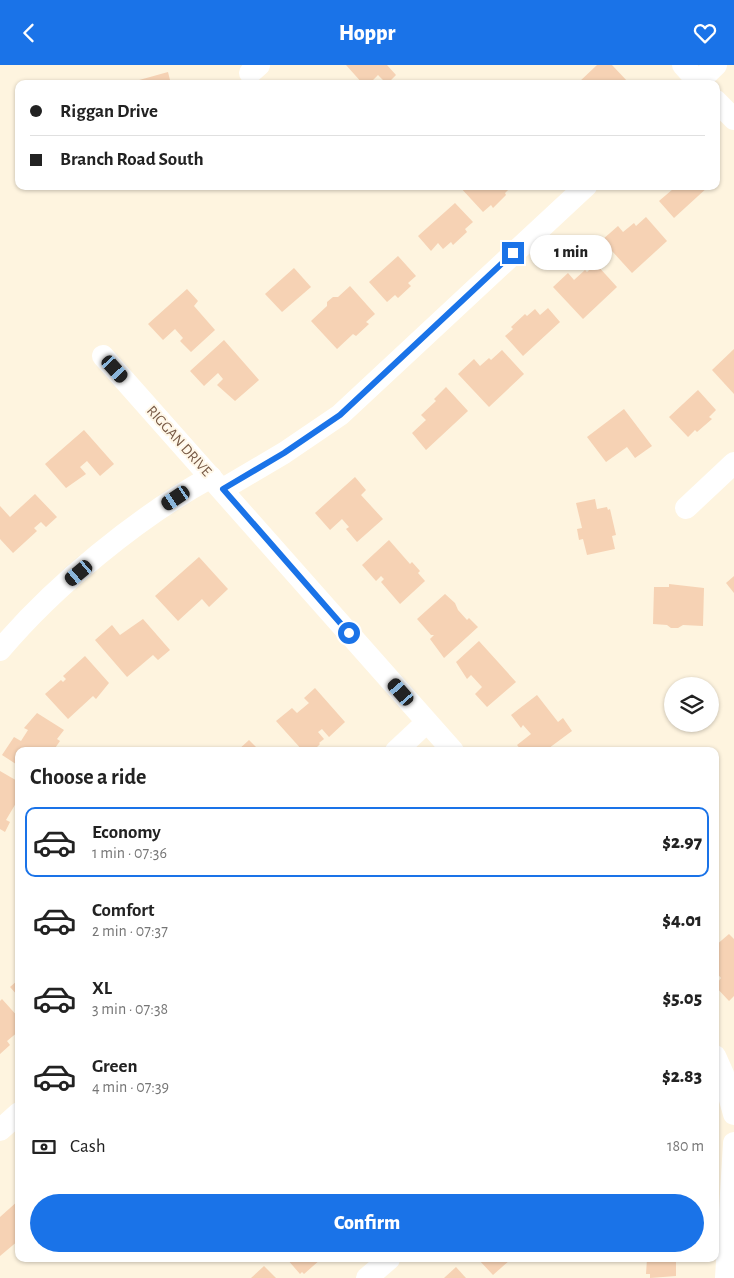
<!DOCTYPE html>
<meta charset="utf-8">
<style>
body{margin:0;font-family:"Alegreya Sans",sans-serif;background:#f2f2f2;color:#222;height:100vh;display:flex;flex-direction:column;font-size:19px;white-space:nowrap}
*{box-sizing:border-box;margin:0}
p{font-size:16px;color:#767676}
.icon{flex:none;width:28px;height:28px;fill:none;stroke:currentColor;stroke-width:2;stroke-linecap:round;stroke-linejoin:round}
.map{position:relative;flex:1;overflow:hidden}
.side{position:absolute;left:15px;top:682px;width:704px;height:515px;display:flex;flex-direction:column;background:#fff;border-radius:10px;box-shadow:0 1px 4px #0004}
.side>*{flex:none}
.guide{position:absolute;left:15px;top:15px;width:705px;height:110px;border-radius:10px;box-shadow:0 1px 4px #0004;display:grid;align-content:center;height:110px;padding:0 15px;background:#fff}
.fabs{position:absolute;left:664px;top:612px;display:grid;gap:10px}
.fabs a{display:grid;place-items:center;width:55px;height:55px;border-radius:50%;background:#fff;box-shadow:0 1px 4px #0004;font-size:25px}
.end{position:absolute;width:22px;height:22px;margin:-11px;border:6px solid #1a73e8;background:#fff;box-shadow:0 0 0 2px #fff}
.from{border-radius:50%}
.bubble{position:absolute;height:35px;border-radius:18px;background:#fff;box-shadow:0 1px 4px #0004;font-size:16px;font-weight:800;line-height:35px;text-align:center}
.car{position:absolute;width:15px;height:30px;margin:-15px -8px;border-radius:6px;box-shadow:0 0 4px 1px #0007;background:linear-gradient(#222 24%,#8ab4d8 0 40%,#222 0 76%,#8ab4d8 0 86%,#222 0)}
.guide b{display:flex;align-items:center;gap:18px;height:48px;font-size:19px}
.guide b+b{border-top:1px solid #e0e0e0}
.guide i{width:12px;height:12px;background:#222}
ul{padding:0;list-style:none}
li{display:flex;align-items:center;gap:15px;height:70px;margin:0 10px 8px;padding:0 5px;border:2px solid transparent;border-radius:10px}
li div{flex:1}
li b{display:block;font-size:19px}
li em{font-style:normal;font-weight:800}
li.selected{border-color:#1a73e8}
li>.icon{width:45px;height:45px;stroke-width:1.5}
h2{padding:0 15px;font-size:22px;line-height:60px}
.pay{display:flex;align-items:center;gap:12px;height:55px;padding:0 15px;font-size:19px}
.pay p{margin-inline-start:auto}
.button{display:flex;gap:10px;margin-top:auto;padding:10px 15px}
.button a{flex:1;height:58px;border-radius:30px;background:#1a73e8;color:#fff;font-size:20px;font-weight:800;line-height:58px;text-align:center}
header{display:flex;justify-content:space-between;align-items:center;height:65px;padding:0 15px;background:#1a73e8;color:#fff;font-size:22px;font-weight:800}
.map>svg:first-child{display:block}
.building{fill:#f6d2b4}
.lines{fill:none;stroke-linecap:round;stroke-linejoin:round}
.street{stroke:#fff;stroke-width:22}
.route{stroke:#1a73e8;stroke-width:6}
.labels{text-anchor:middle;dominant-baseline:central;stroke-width:4;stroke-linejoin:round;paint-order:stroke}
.street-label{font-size:15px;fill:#775945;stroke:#fff7e7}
</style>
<header><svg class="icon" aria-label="back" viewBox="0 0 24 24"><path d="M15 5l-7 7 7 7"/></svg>Hoppr<svg class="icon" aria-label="heart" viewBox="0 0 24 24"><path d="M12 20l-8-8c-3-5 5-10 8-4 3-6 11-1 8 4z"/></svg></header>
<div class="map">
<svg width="734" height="1213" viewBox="0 0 734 1213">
<rect width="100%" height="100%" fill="#fef4df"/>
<!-- building -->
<g class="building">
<polygon points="346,0 387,0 396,10 387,19 378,10 369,19 363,19"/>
<polygon points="597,0 612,0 628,17 626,19 577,19"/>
<polygon points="168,7 171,19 132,19 132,17"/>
<polygon points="459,121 512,121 505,128 506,130 493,143 491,140 483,147"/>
<polygon points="671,121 709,121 674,153 659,136 673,124"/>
<polygon points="455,138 473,157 465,164 467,167 453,180 451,177 443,184 438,178 431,186 418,171"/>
<polygon points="646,152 667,176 632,208 602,175 618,161 623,167 634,158 636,161"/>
<polygon points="398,191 416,211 408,218 411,221 398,233 395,230 387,237 369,217"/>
<polygon points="596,199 617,222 583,254 553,222 568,208 574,215 585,205 587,207"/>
<polygon points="294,203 311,222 282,247 265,229"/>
<polygon points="350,221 375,249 366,257 369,259 356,271 353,269 337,284 311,256 327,241 327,237 333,232 338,232"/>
<polygon points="187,224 198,236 194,241 215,265 191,287 180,276 183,273 175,264 163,275 148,259"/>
<polygon points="548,243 560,257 523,291 505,271 513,264 511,262 525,249 527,251 535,244 540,250"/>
<polygon points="224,275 259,315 235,336 217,320 223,314 218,308 204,321 190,306"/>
<polygon points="734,284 734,329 712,305"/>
<polygon points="502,285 524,309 489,342 458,309 474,294 480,301 489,293 491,295"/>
<polygon points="446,322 468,346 426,385 412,368 426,355 421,350 436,336 434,334"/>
<polygon points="698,325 716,345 709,352 712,354 697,367 695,365 688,372 669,352"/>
<polygon points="624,344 652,381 635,393 627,382 606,397 587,372"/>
<polygon points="84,365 114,399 100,411 87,396 80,402 86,409 66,423 45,399"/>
<polygon points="355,412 366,425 361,430 383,454 357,477 346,464 349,462 342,454 330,465 315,448"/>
<polygon points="35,429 57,452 46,462 41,457 34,463 37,466 13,488 0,474 0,441 10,452"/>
<polygon points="595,434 597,444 607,442 608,445 610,444 616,470 612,471 615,484 587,490 583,474 579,475 577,464 582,463 576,438"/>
<polygon points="389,475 410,499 412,497 420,506 418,508 425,516 400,539 381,517 384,514 381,511 376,516 362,500"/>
<polygon points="199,492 228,524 209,542 202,534 178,556 155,531"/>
<polygon points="734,511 734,528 726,518"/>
<polygon points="669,519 704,523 703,561 683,560 678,563 671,563 667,560 653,559 654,522 669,522"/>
<polygon points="445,529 455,538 458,545 467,555 469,553 478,562 444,593 430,574 434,570 431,570 417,554"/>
<polygon points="143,554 170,585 158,595 153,590 127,612 95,575 112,560 120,570"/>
<polygon points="479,576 516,617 487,642 475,629 482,622 471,610 467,614 456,597"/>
<polygon points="85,591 109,618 96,634 93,631 68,654 45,629 61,615 63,617 66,614 63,611"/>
<polygon points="315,623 345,657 329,672 322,664 318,667 324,674 319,678 320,679 313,686 303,686 276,656 292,643 297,648 309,638 304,633"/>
<polygon points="537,630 558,657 563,653 572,666 545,686 522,686 517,680 531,669 523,660 521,663 511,650"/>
<polygon points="37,648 64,665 57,674 60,676 53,686 50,684 49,686 19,686 19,701 2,690 14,672 21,676 28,665 24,663"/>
<polygon points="249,675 260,686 237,686"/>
<polygon points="0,706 19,717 19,733 6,755 10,757 5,767 0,764"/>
<polygon points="729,869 734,874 734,931 729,936 715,921 721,913 715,906 715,881"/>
<polygon points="19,910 19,932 10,922 18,915 16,912"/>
<polygon points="2,934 19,953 19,966 7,976 10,980 0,989 0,936"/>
<polygon points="19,1135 19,1175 0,1191 0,1152"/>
<polygon points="287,1194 321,1194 304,1209 302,1207 300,1209"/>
<polygon points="478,1194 511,1194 493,1210"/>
<polygon points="647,1194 676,1194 676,1211 650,1213 650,1209 646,1209"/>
<polygon points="264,1201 276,1213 251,1213"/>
<polygon points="456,1202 466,1213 444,1213"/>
</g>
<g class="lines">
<!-- street -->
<g class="street">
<polyline points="683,0 700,19"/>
<polyline points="250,8 259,0"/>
<polyline points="696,19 716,0"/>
<polyline points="716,36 734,54"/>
<polyline points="103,291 453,686"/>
<polyline points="223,424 284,388 340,350 586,121"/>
<polyline points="686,443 734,398"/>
<path d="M0 585C54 521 138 452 211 412"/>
<polyline points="396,686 427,657"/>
<polyline points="715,991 723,1009 734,1049"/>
<polyline points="0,1065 19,1048"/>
<polyline points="367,1213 389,1194"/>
<polyline points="726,1213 734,1078"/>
</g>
</g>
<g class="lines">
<!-- route -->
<polyline class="route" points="349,568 223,424 284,388 340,350 513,188"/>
</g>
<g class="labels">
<!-- street labels -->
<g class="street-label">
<text transform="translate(179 376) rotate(48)">RIGGAN DRIVE</text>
</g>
</g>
</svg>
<div class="fabs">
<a><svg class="icon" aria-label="layers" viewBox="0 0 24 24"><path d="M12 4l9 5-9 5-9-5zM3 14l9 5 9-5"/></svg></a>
</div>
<i class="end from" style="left:349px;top:568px"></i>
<i class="end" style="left:513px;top:188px"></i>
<div class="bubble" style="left:530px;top:170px;width:82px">1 min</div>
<i class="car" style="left:115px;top:304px;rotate:138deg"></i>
<i class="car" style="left:176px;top:433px;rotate:236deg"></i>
<i class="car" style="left:79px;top:508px;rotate:230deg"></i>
<i class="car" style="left:401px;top:627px;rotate:319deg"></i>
<div class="guide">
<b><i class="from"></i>Riggan Drive</b>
<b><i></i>Branch Road South</b>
</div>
<section class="side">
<h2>Choose a ride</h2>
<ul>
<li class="selected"><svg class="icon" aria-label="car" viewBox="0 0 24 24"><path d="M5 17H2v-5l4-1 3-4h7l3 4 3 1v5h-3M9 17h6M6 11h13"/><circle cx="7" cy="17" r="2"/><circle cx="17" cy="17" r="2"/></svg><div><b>Economy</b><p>1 min · 07:36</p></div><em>$2.97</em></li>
<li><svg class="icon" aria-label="car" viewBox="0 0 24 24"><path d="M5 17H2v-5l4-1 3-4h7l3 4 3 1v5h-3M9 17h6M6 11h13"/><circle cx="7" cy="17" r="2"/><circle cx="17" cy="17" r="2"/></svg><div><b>Comfort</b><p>2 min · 07:37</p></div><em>$4.01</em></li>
<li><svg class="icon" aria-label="car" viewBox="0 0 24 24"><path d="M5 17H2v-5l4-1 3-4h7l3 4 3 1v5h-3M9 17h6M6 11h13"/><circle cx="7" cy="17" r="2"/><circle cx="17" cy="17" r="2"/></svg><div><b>XL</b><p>3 min · 07:38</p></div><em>$5.05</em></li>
<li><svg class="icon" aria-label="car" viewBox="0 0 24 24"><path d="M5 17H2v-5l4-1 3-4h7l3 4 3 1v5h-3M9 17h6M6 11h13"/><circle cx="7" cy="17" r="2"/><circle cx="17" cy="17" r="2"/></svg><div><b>Green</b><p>4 min · 07:39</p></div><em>$2.83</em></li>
</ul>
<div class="pay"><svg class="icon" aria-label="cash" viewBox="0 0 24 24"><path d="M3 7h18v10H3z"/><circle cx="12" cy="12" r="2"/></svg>Cash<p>180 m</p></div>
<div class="button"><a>Confirm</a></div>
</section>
</div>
